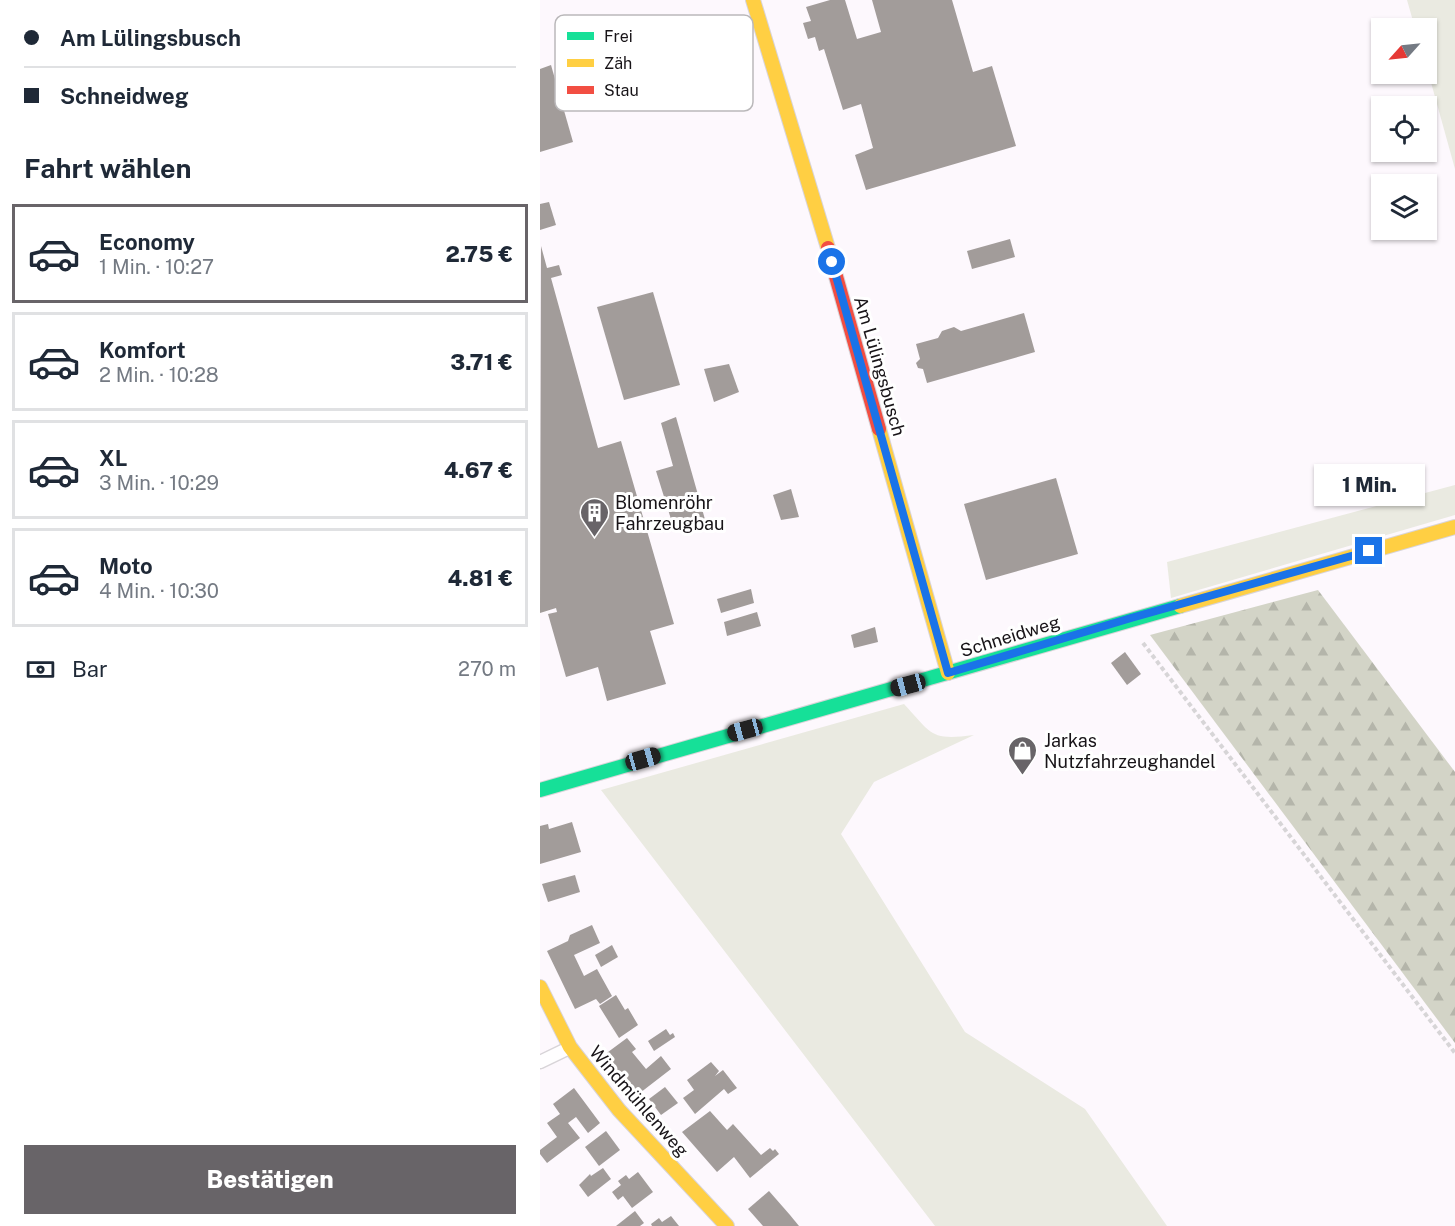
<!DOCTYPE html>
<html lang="de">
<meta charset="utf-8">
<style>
body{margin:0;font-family:"Public Sans",sans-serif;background:#f6f6f7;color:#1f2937;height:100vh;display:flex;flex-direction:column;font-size:22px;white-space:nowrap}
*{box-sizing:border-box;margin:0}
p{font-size:20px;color:#747a83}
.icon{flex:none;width:33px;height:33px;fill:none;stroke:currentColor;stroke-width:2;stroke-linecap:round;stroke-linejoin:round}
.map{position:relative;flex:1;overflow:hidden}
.drawer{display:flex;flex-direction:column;background:#fff;width:540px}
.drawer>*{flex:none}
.top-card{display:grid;align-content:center;height:132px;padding:0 24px;background:#fff}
.needle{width:39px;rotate:243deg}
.buttons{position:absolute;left:831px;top:18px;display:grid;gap:12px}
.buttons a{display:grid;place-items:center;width:66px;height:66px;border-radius:0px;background:#fff;box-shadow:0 2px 4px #0004;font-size:30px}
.end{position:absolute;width:27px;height:27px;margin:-14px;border:8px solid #1a73e8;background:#fff;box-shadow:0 0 0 3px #fff}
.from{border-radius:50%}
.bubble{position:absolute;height:42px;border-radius:0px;background:#fff;box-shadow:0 2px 4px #0004;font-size:20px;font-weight:800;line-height:42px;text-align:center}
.car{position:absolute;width:18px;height:36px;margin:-18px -9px;border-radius:8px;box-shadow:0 0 4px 2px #0007;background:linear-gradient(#222 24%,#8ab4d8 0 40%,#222 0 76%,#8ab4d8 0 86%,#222 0)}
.top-card b{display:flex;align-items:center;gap:21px;height:57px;font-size:22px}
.top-card b+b{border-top:2px solid #e0e1e3}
.top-card i{width:15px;height:15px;background:#1f2937}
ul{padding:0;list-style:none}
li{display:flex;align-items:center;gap:18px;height:99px;margin:0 12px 9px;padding:0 12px;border:3px solid #e0e1e3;border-radius:0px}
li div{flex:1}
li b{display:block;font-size:22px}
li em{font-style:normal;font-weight:800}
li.active{border-color:#686468}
li>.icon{width:54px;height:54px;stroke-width:1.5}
h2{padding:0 24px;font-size:27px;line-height:72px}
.pay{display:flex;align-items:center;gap:15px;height:66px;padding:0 24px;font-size:22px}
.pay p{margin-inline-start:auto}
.button{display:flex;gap:12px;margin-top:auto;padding:12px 24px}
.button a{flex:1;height:69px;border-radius:0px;background:#686468;color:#fff;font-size:24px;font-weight:800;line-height:69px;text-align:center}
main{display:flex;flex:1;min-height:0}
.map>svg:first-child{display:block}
.grass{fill:#eaeae1}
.forest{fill:url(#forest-firs)}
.building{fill:#a29c9a}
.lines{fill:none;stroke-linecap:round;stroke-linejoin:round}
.lane-casing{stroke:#d8d4d8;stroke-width:15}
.fast-casing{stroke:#d8d4d8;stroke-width:16}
.slow-casing{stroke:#d8d4d8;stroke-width:16}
.jam-casing{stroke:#d8d4d8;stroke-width:16}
.path{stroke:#d7d5d7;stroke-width:4;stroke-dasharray:4.5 3;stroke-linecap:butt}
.lane{stroke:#fffeff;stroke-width:12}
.fast{stroke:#16e098;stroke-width:14}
.slow{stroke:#ffcf43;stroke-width:14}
.jam{stroke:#f24e42;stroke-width:14}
.route{stroke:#1a73e8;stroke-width:8}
.labels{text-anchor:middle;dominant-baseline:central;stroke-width:6;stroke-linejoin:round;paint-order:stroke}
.street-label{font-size:18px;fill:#181418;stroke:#fff}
.poi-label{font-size:18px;fill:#181418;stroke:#fff;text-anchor:start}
.key{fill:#fff;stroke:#bab8ba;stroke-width:1.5}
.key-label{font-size:16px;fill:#181418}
</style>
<main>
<section class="drawer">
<div class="top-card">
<b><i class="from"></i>Am Lülingsbusch</b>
<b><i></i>Schneidweg</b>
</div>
<h2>Fahrt wählen</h2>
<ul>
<li class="active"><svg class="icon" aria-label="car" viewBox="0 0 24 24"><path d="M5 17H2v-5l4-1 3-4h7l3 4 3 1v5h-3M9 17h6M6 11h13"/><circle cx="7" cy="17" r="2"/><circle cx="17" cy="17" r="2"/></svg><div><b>Economy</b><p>1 Min. · 10:27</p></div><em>2.75 €</em></li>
<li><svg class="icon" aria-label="car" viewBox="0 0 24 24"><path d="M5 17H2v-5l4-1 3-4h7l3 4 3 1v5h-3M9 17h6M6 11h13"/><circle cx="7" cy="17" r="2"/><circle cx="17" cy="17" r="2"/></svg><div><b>Komfort</b><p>2 Min. · 10:28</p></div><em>3.71 €</em></li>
<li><svg class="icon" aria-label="car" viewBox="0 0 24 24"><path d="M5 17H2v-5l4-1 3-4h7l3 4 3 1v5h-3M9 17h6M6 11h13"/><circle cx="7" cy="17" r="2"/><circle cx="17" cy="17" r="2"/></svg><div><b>XL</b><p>3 Min. · 10:29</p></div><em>4.67 €</em></li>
<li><svg class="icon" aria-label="car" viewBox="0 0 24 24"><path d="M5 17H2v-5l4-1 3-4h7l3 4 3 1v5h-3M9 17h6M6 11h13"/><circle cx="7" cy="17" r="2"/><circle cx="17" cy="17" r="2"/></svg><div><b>Moto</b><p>4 Min. · 10:30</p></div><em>4.81 €</em></li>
</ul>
<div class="pay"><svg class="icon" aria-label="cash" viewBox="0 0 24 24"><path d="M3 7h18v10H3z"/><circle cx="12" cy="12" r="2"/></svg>Bar<p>270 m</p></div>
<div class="button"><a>Bestätigen</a></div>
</section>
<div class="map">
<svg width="915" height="1226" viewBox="0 0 915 1226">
<defs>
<pattern id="forest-firs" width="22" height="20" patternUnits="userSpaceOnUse" patternTransform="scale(1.5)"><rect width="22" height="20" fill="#d3d4c7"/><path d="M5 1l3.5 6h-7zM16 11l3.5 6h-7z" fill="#b4b5aa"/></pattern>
</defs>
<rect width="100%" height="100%" fill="#fdf8fd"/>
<!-- grass -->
<g class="grass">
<polygon points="867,0 915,0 915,169 887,68 886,28 875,28"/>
<polygon points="915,485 915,515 631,598 627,562"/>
<path d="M364 704C392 734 390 741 434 735L334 782 301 834 425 1032 545 1109 627 1226H395L61 790Z"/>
</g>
<!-- forest -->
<polygon class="forest" points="778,590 915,772 915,1043 610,635"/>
<!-- building -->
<g class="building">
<polygon points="290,0 305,0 317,39 341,32 332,0 412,0 433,72 452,66 476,146 326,190 315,155 333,148 321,104 303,110 284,49 279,51 275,37 268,39 263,23 271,21 266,7"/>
<polygon points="11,65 33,142 0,152 0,69"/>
<polygon points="9,202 16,225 0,230 0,204"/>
<polygon points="470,239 475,257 432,269 427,251"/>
<polygon points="1,246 7,268 19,265 22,275 11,278 58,448 81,441 134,624 110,631 126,684 67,701 58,667 26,677 8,614 17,612 16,608 0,613"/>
<polygon points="113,292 140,385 84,400 57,307"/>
<polygon points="484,313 495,352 387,383 383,369 378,368 376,363 380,359 376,344 398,338 402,331 414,327 421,331"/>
<polygon points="189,364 199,392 174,402 164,369"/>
<polygon points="136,417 166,523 135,532 116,471 133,466 121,423"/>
<polygon points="516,478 538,554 446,580 424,504"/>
<polygon points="251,489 259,517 241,520 233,495"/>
<polygon points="211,589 214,603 181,613 177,599"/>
<polygon points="217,612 221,626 187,636 184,622"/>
<polygon points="335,627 338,642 314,648 311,635"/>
<polygon points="585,652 601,674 587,685 571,663"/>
<polygon points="32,822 41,852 0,864 0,826 8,824 9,829"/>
<polygon points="35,875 40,892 8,902 2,884"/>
<polygon points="52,925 60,943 34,955 44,976 57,969 72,996 60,1004 56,999 35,1009 7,951 28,941 30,935"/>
<polygon points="72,945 78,957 61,967 55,955"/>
<polygon points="76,995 85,1010 88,1008 98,1025 79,1038 59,1006"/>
<polygon points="126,1029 130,1035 133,1033 135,1037 114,1051 108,1041"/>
<polygon points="87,1038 96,1049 92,1052 106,1069 121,1056 131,1069 96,1096 64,1055"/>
<polygon points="171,1062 179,1071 175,1076 183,1070 197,1088 188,1094 184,1089 155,1114 143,1098 154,1090 147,1080"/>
<polygon points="125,1087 138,1103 121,1115 109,1099"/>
<polygon points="34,1088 60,1123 48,1133 36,1117 28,1123 40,1138 7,1163 0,1154 0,1150 17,1137 7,1123 20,1114 13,1104"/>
<polygon points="170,1111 187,1130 193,1124 221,1155 230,1148 233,1151 235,1149 239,1154 210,1178 194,1157 177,1172 142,1132"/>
<polygon points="66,1131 80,1150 59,1166 45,1147"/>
<polygon points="63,1168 71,1179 48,1197 39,1185 50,1174 51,1176"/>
<polygon points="98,1172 113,1192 92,1208 83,1196 78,1200 72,1192 81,1185 78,1181 86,1175 89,1179"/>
<polygon points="229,1191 250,1215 259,1226 223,1226 208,1209"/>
<polygon points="95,1211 104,1223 100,1226 76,1226"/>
<polygon points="131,1216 139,1226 112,1226 111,1224 119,1218 122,1222"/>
</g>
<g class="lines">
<defs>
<polyline id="lane" points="0,1062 29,1048"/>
<polyline id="fast" points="0,790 640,606"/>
<g id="slow">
<polyline points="213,0 288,248"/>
<polyline points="339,429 408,673"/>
<polyline points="640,606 915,527"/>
<polyline points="0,987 30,1047 79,1110 187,1226"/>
</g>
<polyline id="jam" points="288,248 339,429"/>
</defs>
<!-- lane casing -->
<use href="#lane" class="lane-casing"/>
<!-- fast casing -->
<use href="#fast" class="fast-casing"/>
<!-- slow casing -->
<use href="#slow" class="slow-casing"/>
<!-- jam casing -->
<use href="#jam" class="jam-casing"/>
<!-- path -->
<polyline class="path" points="603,643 915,1053"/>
<!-- lane -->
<use href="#lane" class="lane"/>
<!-- fast -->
<use href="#fast" class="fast"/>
<!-- slow -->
<use href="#slow" class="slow"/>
<!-- jam -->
<use href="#jam" class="jam"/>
</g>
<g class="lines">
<!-- route -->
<polyline class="route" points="292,262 408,673 591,618 829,551"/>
</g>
<!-- icons -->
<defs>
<symbol id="building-pin" viewBox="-11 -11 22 30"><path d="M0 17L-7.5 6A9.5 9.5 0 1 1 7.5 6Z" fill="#686468" stroke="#fff"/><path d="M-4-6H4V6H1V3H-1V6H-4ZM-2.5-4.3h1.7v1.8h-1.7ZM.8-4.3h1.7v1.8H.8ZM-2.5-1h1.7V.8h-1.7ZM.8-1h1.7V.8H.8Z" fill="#fff"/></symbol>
<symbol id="shop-pin" viewBox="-11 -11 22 30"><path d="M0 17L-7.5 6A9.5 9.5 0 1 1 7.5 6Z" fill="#686468" stroke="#fff"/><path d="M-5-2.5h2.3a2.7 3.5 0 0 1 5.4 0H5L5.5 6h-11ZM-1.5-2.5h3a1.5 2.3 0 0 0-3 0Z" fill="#fff"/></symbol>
</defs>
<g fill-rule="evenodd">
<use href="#building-pin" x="38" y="496" width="33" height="45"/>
<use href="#shop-pin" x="466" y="734" width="33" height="45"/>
</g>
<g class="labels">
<!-- street labels -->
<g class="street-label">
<text transform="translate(340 366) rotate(74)">Am Lülingsbusch</text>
<text transform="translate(470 636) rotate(-17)">Schneidweg</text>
<text transform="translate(99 1101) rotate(49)">Windmühlenweg</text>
</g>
<!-- poi labels -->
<g class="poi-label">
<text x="75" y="502">Blomenröhr<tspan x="75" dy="21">Fahrzeugbau</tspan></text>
<text x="504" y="740">Jarkas<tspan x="504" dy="21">Nutzfahrzeughandel</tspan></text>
</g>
</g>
<!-- legend -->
<rect x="15" y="15" width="198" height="96" rx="9" class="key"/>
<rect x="27" y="32" width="27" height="8" fill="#16e098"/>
<rect x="27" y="59" width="27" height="8" fill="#ffcf43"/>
<rect x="27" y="86" width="27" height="8" fill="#f24e42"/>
<g class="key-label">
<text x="64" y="42">Frei</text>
<text x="64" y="69">Zäh</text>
<text x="64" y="96">Stau</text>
</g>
</svg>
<div class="buttons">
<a><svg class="needle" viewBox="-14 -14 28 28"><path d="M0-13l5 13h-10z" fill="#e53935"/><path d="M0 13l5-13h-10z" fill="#747a83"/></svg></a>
<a><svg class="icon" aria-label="locate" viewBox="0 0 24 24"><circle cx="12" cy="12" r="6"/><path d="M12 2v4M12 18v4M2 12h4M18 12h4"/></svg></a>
<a><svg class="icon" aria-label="layers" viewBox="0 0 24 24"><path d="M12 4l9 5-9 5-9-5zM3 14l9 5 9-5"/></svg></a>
</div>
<i class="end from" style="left:292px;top:262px"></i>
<i class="end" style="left:829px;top:551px"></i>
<div class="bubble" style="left:774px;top:464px;width:111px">1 Min.</div>
<i class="car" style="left:368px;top:685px;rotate:255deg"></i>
<i class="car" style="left:205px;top:730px;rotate:255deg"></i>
<i class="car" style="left:103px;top:759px;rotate:74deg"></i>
</div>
</main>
